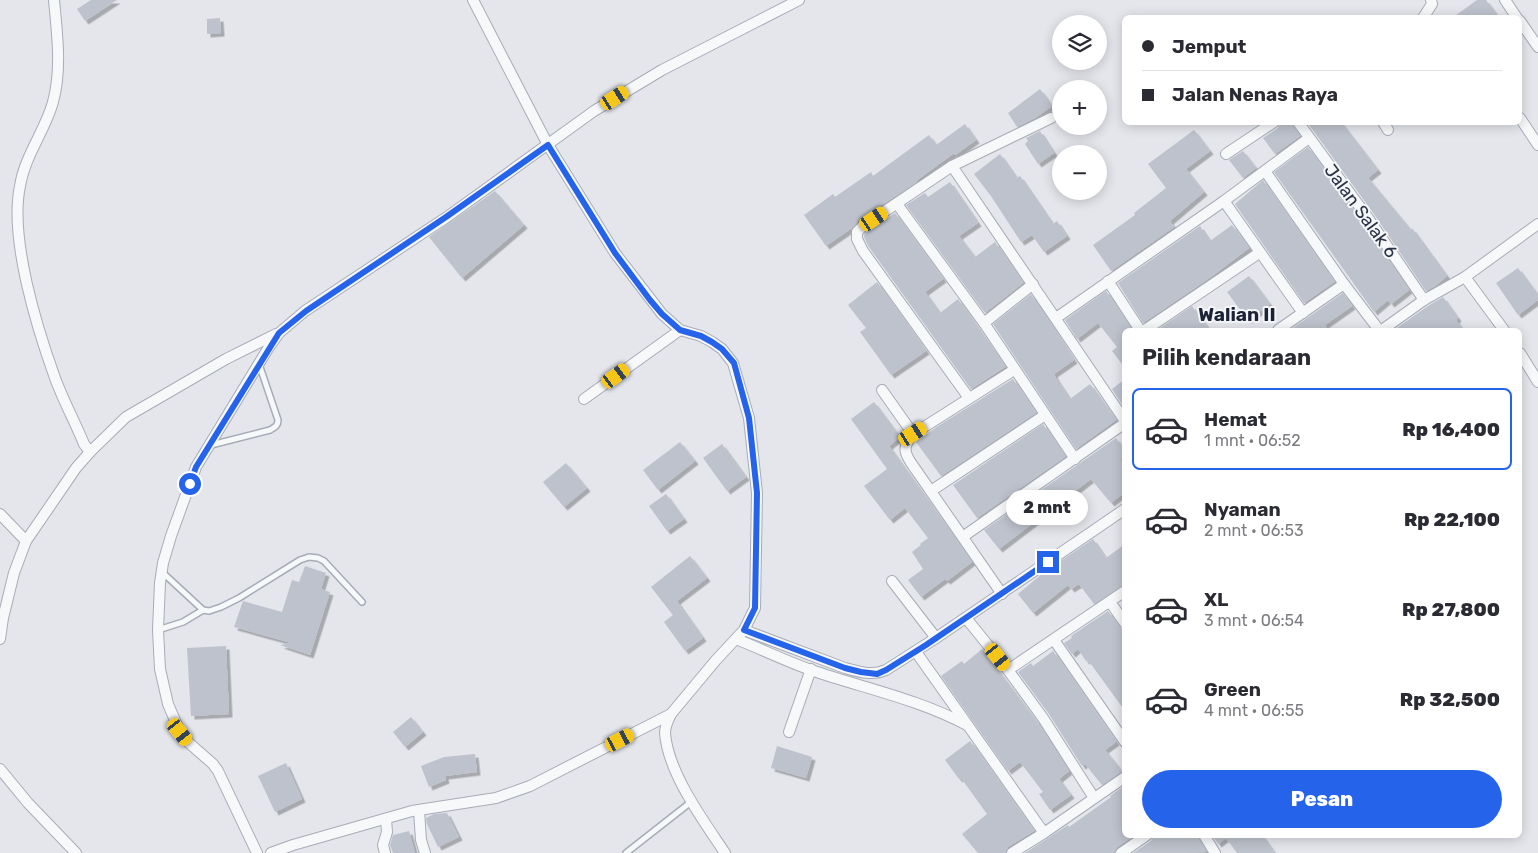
<!DOCTYPE html>
<html lang="id">
<meta charset="utf-8">
<style>
body{margin:0;font-family:Rubik,sans-serif;background:#f7f7f7;color:#2b2b33;height:100vh;display:flex;flex-direction:column;font-size:19px;white-space:nowrap}
*{box-sizing:border-box;margin:0}
p{font-size:16px;color:#7c7c81}
.icon{flex:none;width:28px;height:28px;fill:none;stroke:currentColor;stroke-width:2;stroke-linecap:round;stroke-linejoin:round}
.map{position:relative;flex:1;overflow:hidden}
.drawer{position:absolute;left:1122px;top:328px;width:400px;height:510px;display:flex;flex-direction:column;background:#fff;border-radius:8px;box-shadow:0 2px 12px #0003}
.drawer>*{flex:none}
.banner{position:absolute;left:1122px;top:15px;width:400px;height:110px;border-radius:8px;box-shadow:0 2px 12px #0003;display:grid;align-content:center;height:110px;padding:0 20px;background:#fff}
.fabs{position:absolute;left:1052px;top:15px;display:grid;gap:10px}
.fabs a{display:grid;place-items:center;width:55px;height:55px;border-radius:50%;background:#fff;box-shadow:0 2px 12px #0003;font-size:25px}
.end{position:absolute;width:22px;height:22px;margin:-11px;border:6px solid #2563eb;background:#fff;box-shadow:0 0 0 2px #fff}
.from{border-radius:50%}
.bubble{position:absolute;height:35px;border-radius:18px;background:#fff;box-shadow:0 2px 12px #0003;font-size:16px;font-weight:800;line-height:35px;text-align:center}
.car{position:absolute;width:15px;height:30px;margin:-15px -8px;border-radius:6px;box-shadow:0 0 4px 1px #0007;background:linear-gradient(#f5c518 24%,#345 0 40%,#f5c518 0 76%,#345 0 86%,#f5c518 0)}
.banner b{display:flex;align-items:center;gap:18px;height:48px;font-size:19px}
.banner b+b{border-top:1px solid #e1e1e2}
.banner i{width:12px;height:12px;background:#2b2b33}
ul{padding:0;list-style:none}
li{display:flex;align-items:center;gap:15px;height:82px;margin:0 10px 8px;padding:0 10px;border:2px solid transparent;border-radius:8px}
li div{flex:1}
li b{display:block;font-size:19px}
li em{font-style:normal;font-weight:800}
li.on{border-color:#2563eb}
li>.icon{width:45px;height:45px;stroke-width:1.5}
h2{padding:0 20px;font-size:22px;line-height:60px}
.primary-button{display:flex;gap:10px;margin-top:auto;padding:10px 20px}
.primary-button a{flex:1;height:58px;border-radius:30px;background:#2563eb;color:#fff;font-size:20px;font-weight:800;line-height:58px;text-align:center}
.map>svg:first-child{display:block}
.building{fill:#bdc2cc;filter:url(#shadow)}
.lines{fill:none;stroke-linecap:round;stroke-linejoin:round}
.service-casing{stroke:#a8acb7;stroke-width:8}
.minor-casing{stroke:#a8acb7;stroke-width:12}
.service{stroke:#f7f8fa;stroke-width:5}
.minor{stroke:#f7f8fa;stroke-width:10}
.route{stroke:#2563eb;stroke-width:6}
.labels{text-anchor:middle;dominant-baseline:central;stroke-width:4;stroke-linejoin:round;paint-order:stroke}
.street-label{font-size:18px;fill:#2a3246;stroke:#f4f6f9}
.neighbourhood-label{font-size:19px;font-weight:bold;fill:#1c2337;stroke:#f4f6f9}
</style>
<div class="map">
<svg width="1538" height="853" viewBox="0 0 1538 853">
<defs>
<filter id="shadow"><feDropShadow dx="3.5" dy="3.5" stdDeviation="0" flood-color="#0004"/></filter>
</defs>
<rect width="100%" height="100%" fill="#e4e6ec"/>
<!-- building -->
<g class="building">
<polygon points="91,0 117,0 85,21 77,9"/>
<polygon points="1477,0 1486,0 1499,18 1452,18"/>
<polygon points="220,18 221,33 207,34 207,19"/>
<polygon points="1040,89 1052,106 1035,118 1017,127 1008,113"/>
<polygon points="1281,122 1291,122 1300,136 1275,154 1263,138 1278,128"/>
<polygon points="1307,122 1341,122 1378,170 1368,178 1411,230 1412,228 1447,276 1435,286 1426,291 1374,214"/>
<polygon points="965,124 976,140 955,155 954,153 916,181 917,182 859,220 852,228 826,246 804,215 833,194 835,197 871,172 873,176 929,135 936,145"/>
<polygon points="1194,130 1210,151 1186,169 1204,192 1170,221 1174,227 1111,271 1093,245 1135,215 1134,213 1166,188 1148,164"/>
<polygon points="1040,131 1054,153 1038,164 1025,144 1028,141 1026,138"/>
<polygon points="1308,147 1362,222 1409,290 1391,304 1388,300 1374,312 1274,172"/>
<polygon points="1243,151 1256,168 1243,178 1229,160"/>
<polygon points="1000,154 1017,178 1020,176 1053,224 1057,221 1067,236 1044,252 1032,235 1021,242 991,196 974,174"/>
<polygon points="1263,180 1334,282 1304,303 1235,204"/>
<polygon points="950,182 978,223 959,236 975,257 995,242 1023,283 985,313 906,205 925,193 928,197"/>
<polygon points="495,191 524,225 462,278 429,237"/>
<polygon points="895,213 943,279 925,292 940,313 958,299 1005,367 971,389 869,247 864,237 864,235 867,231"/>
<polygon points="1232,225 1249,248 1211,277 1143,323 1118,283 1200,226 1210,241"/>
<polygon points="1518,268 1538,295 1538,300 1518,315 1496,283"/>
<polygon points="1249,276 1270,304 1248,320 1227,292"/>
<polygon points="877,282 926,351 891,375 860,332 866,328 848,305"/>
<polygon points="1106,291 1132,330 1125,330 1125,368 1112,351 1117,347 1098,323 1077,339 1065,320"/>
<polygon points="1343,293 1352,306 1325,325 1328,330 1290,330"/>
<polygon points="1031,294 1074,360 1054,374 1056,378 1070,399 1090,384 1116,420 1076,449 993,324"/>
<polygon points="1443,297 1458,318 1456,320 1463,330 1394,330 1428,306"/>
<polygon points="1192,306 1210,330 1157,330"/>
<polygon points="1013,379 1036,413 941,476 916,442 935,428"/>
<polygon points="1125,379 1125,409 1112,389"/>
<polygon points="874,402 900,437 889,446 972,562 947,581 945,579 921,597 908,580 923,569 912,552 921,545 920,544 928,538 905,508 890,520 864,486 887,469 851,419"/>
<polygon points="1043,424 1065,457 977,518 953,485"/>
<polygon points="1116,438 1125,450 1125,457 1120,460 1125,467 1125,492 1111,503 1091,479 999,549 984,530"/>
<polygon points="680,442 695,461 658,490 643,470"/>
<polygon points="722,444 746,477 727,491 703,458"/>
<polygon points="566,463 587,488 564,507 543,482"/>
<polygon points="666,494 684,519 667,531 649,506"/>
<polygon points="1093,539 1106,558 1125,544 1125,584 1094,604 1079,584 1071,589 1068,585 1033,613 1018,594 1043,573"/>
<polygon points="690,556 707,578 677,601 703,638 685,651 664,622 673,615 651,587"/>
<polygon points="305,566 326,573 321,589 330,592 310,655 280,645 292,643 234,627 243,601 282,612 292,580 299,582"/>
<polygon points="1108,611 1119,627 1125,631 1125,711 1088,660 1086,661 1078,649 1072,654 1064,643 1072,638 1071,636"/>
<polygon points="226,646 229,714 191,716 187,648"/>
<polygon points="982,649 1037,722 1069,771 1059,779 1071,795 1050,810 1039,794 1043,792 1020,762 1008,771 941,676 962,661 964,664"/>
<polygon points="1053,651 1116,742 1105,750 1122,771 1102,785 1085,764 1082,766 1049,714 1018,672 1031,663 1033,666"/>
<polygon points="411,717 423,732 405,747 393,732"/>
<polygon points="970,741 1034,831 1008,847 1005,853 978,853 962,834 987,814 961,778 959,779 945,760"/>
<polygon points="777,746 812,757 806,778 771,768"/>
<polygon points="475,754 477,772 445,776 446,780 429,787 421,766 444,757"/>
<polygon points="286,763 302,799 275,812 258,776"/>
<polygon points="1125,785 1125,835 1135,835 1117,847 1114,853 1025,853 1068,825 1069,827 1111,797 1110,796"/>
<polygon points="447,813 459,837 438,847 427,824 426,818 434,814"/>
<polygon points="409,831 415,853 393,853 390,845 393,835"/>
<polygon points="1154,835 1197,835 1207,852 1133,853 1151,841"/>
<polygon points="1212,835 1262,835 1275,853 1237,853 1226,838 1218,844"/>
</g>
<g class="lines">
<defs>
<g id="service">
<path d="M211 445 270 430C275 427 278 426 278 420L259 364"/>
<polyline points="162,572 203,610"/>
<polyline points="158,630 183,622 203,610 209,611 221,607 239,598 300,560 309,557 318,558 324,561 362,602"/>
<polyline points="626,853 691,802"/>
</g>
<g id="minor">
<path d="M54 0C57 33 62 69 53 102 45 131 25 155 20 186 9 238 37 328 55 378 63 400 75 422 84 444L90 452 126 417 226 359 276 334"/>
<path d="M473 0 548 145 615 253 662 314 680 330 701 336 712 342 722 349 733 363 749 418 757 493 755 608 744 630 716 660 671 714C668 720 665 726 665 733 668 773 703 820 725 853"/>
<polyline points="1505,0 1517,18"/>
<polyline points="1423,18 1432,4 1431,0"/>
<polyline points="1520,21 1538,47"/>
<polyline points="1520,118 1538,145"/>
<polyline points="1298,122 1368,218 1424,300"/>
<polyline points="1383,122 1388,130"/>
<polyline points="1226,154 1274,122"/>
<polyline points="952,166 1125,421"/>
<polyline points="1265,171 1344,284 1379,330"/>
<polyline points="1224,201 1303,313"/>
<polyline points="897,204 984,323 1075,459"/>
<polyline points="1465,277 1504,330"/>
<polyline points="1108,281 1140,330"/>
<polyline points="1056,318 1224,201 1309,138"/>
<polyline points="984,323 1033,284"/>
<polyline points="1145,330 1259,253"/>
<polyline points="1278,330 1344,284"/>
<polyline points="1382,330 1424,300 1465,277 1538,224"/>
<polyline points="1520,353 1538,382"/>
<polyline points="882,390 913,434"/>
<polyline points="969,398 863,251 857,239 857,232 863,226 952,166 1051,118"/>
<polyline points="584,399 680,330"/>
<polyline points="931,491 1045,415"/>
<polyline points="0,514 26,541"/>
<polyline points="964,536 1125,423"/>
<polyline points="892,581 936,638"/>
<path d="M1002 594 916 470C906 456 900 449 913 434L1014 370"/>
<polyline points="1110,602 1125,623"/>
<polyline points="966,618 1008,670 1043,718 1094,798"/>
<path d="M744 630 845 668C860 672 872 676 886 670L936 638 1125 509"/>
<polyline points="0,639 3,618 14,573 26,541 76,468 90,452"/>
<path d="M736 639C761 649 786 661 811 670 863 688 918 699 967 725"/>
<polyline points="1054,640 1125,742"/>
<polyline points="916,652 1044,833"/>
<polyline points="1008,670 1125,591"/>
<polyline points="789,732 811,669"/>
<polyline points="0,769 28,803 76,853"/>
<polyline points="419,810 421,840 425,853"/>
<polyline points="1204,835 1215,853"/>
<polyline points="257,853 218,771 213,764 189,743 180,732 168,704 160,669 158,630 160,583 163,563 171,536 196,467 269,347 279,333 305,311 447,217 594,111 662,70 799,0"/>
<polyline points="271,853 293,845 412,811 496,798 530,786 671,714"/>
<polyline points="385,853 383,845 387,832 386,819"/>
<polyline points="1012,853 1044,833 1125,777"/>
<polyline points="1121,853 1147,835"/>
</g>
</defs>
<!-- service casing -->
<use href="#service" class="service-casing"/>
<!-- minor casing -->
<use href="#minor" class="minor-casing"/>
<!-- service -->
<use href="#service" class="service"/>
<!-- minor -->
<use href="#minor" class="minor"/>
</g>
<g class="lines">
<!-- route -->
<polyline class="route" points="190,484 196,467 279,333 306,311 446,217 548,145 615,253 650,300 662,314 680,330 701,336 712,342 722,349 734,363 749,418 757,493 755,608 744,630 845,668 861,672 877,674 886,670 926,645 1048,562"/>
</g>
<g class="labels">
<!-- street labels -->
<g class="street-label">
<text transform="translate(1361 211) rotate(54)">Jalan Salak 6</text>
</g>
<!-- neighbourhood labels -->
<g class="neighbourhood-label">
<text x="1237" y="314">Walian II</text>
</g>
</g>
</svg>
<div class="fabs">
<a><svg class="icon" aria-label="layers" viewBox="0 0 24 24"><path d="M12 4l9 5-9 5-9-5zM3 14l9 5 9-5"/></svg></a>
<a>+</a>
<a>−</a>
</div>
<i class="end from" style="left:190px;top:484px"></i>
<i class="end" style="left:1048px;top:562px"></i>
<div class="bubble" style="left:1006px;top:490px;width:82px">2 mnt</div>
<i class="car" style="left:615px;top:98px;rotate:58deg"></i>
<i class="car" style="left:874px;top:219px;rotate:56deg"></i>
<i class="car" style="left:616px;top:376px;rotate:54deg"></i>
<i class="car" style="left:913px;top:434px;rotate:57deg"></i>
<i class="car" style="left:998px;top:657px;rotate:141deg"></i>
<i class="car" style="left:180px;top:732px;rotate:141deg"></i>
<i class="car" style="left:620px;top:740px;rotate:63deg"></i>
<div class="banner">
<b><i class="from"></i>Jemput</b>
<b><i></i>Jalan Nenas Raya</b>
</div>
<section class="drawer">
<h2>Pilih kendaraan</h2>
<ul>
<li class="on"><svg class="icon" aria-label="car" viewBox="0 0 24 24"><path d="M5 17H2v-5l4-1 3-4h7l3 4 3 1v5h-3M9 17h6M6 11h13"/><circle cx="7" cy="17" r="2"/><circle cx="17" cy="17" r="2"/></svg><div><b>Hemat</b><p>1 mnt · 06:52</p></div><em>Rp 16,400</em></li>
<li><svg class="icon" aria-label="car" viewBox="0 0 24 24"><path d="M5 17H2v-5l4-1 3-4h7l3 4 3 1v5h-3M9 17h6M6 11h13"/><circle cx="7" cy="17" r="2"/><circle cx="17" cy="17" r="2"/></svg><div><b>Nyaman</b><p>2 mnt · 06:53</p></div><em>Rp 22,100</em></li>
<li><svg class="icon" aria-label="car" viewBox="0 0 24 24"><path d="M5 17H2v-5l4-1 3-4h7l3 4 3 1v5h-3M9 17h6M6 11h13"/><circle cx="7" cy="17" r="2"/><circle cx="17" cy="17" r="2"/></svg><div><b>XL</b><p>3 mnt · 06:54</p></div><em>Rp 27,800</em></li>
<li><svg class="icon" aria-label="car" viewBox="0 0 24 24"><path d="M5 17H2v-5l4-1 3-4h7l3 4 3 1v5h-3M9 17h6M6 11h13"/><circle cx="7" cy="17" r="2"/><circle cx="17" cy="17" r="2"/></svg><div><b>Green</b><p>4 mnt · 06:55</p></div><em>Rp 32,500</em></li>
</ul>
<div class="primary-button"><a>Pesan</a></div>
</section>
</div>
